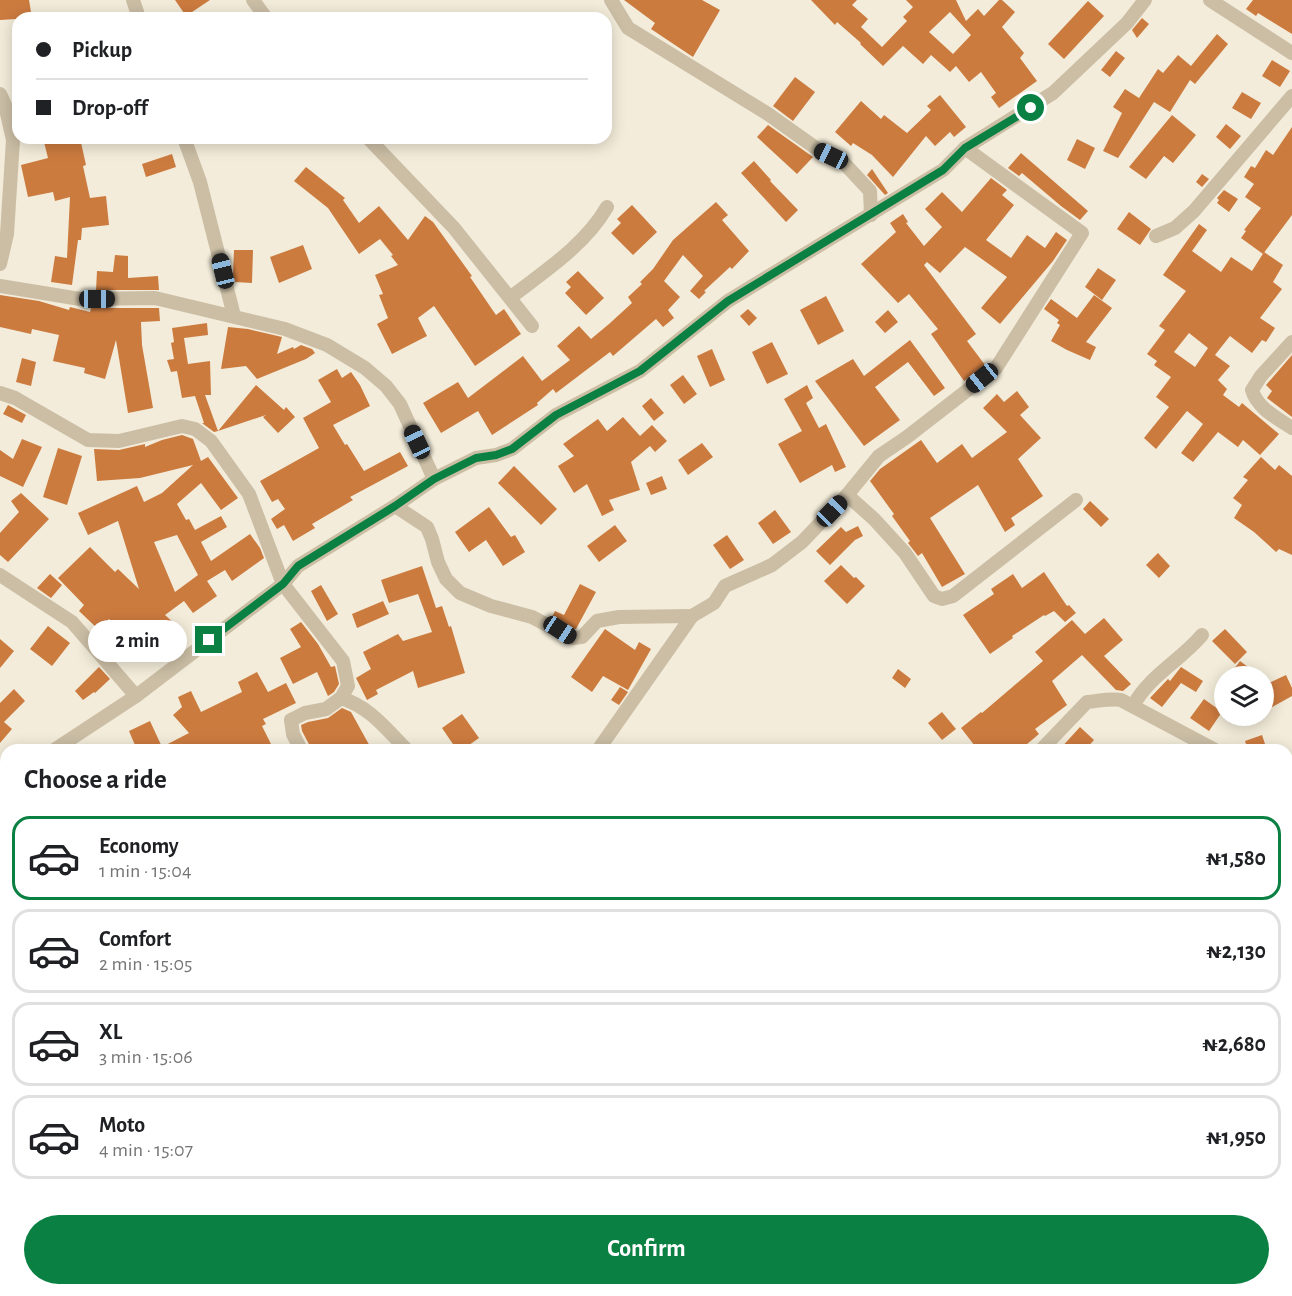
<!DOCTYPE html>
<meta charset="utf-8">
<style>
body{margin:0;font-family:"Alegreya Sans",sans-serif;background:#f6f6f6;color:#202124;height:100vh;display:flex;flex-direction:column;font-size:22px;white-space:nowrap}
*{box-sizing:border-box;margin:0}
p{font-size:20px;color:#757577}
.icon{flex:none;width:33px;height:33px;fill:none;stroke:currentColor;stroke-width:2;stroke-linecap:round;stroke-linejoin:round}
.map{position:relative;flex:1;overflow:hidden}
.side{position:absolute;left:0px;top:744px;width:1293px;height:552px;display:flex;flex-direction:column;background:#fff;border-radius:18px 18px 0 0;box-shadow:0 3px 15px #0003}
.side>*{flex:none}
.top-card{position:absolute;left:12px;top:12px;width:600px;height:132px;border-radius:18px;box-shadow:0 3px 15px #0003;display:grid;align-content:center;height:132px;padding:0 24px;background:#fff}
.buttons{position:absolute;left:1214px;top:666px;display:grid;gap:12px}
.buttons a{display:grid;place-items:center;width:60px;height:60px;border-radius:50%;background:#fff;box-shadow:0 3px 15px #0003;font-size:30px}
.end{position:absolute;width:27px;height:27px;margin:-14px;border:8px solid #0b8043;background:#fff;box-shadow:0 0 0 3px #fff}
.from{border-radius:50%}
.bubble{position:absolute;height:42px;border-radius:21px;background:#fff;box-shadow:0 3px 15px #0003;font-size:20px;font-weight:600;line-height:42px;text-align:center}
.car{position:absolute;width:18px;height:36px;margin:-18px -9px;border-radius:8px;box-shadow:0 0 4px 2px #0007;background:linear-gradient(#222 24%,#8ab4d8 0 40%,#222 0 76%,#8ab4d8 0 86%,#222 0)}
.top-card b{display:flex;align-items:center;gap:21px;height:57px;font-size:22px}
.top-card b+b{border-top:2px solid #e0e0e0}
.top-card i{width:15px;height:15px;background:#202124}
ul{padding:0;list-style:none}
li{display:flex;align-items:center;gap:18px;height:84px;margin:0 12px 9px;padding:0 12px;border:3px solid #e0e0e0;border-radius:18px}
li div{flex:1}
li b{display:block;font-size:22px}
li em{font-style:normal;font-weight:600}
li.current{border-color:#0b8043}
li>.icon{width:54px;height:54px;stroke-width:1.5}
h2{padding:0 24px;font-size:27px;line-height:72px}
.cta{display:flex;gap:12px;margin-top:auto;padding:12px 24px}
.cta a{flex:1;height:69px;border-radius:36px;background:#0b8043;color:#fff;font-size:24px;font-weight:600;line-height:69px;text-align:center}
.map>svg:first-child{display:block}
.building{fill:#cc7b3f;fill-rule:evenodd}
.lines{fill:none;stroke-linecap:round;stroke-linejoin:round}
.street{stroke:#cbbea5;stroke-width:14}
.route{stroke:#0b8043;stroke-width:8}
</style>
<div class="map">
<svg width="1292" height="1296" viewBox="0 0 1292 1296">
<rect width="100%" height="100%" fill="#f3ecda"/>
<!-- building -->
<g class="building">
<polygon points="0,0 29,0 32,18 0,20"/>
<polygon points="175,0 210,0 186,16"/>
<polygon points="624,0 702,0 720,10 693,57 651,29 655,23"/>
<path d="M811 0H857L852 5 868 19 861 27 882 47 907 21 903 17 913 7 906 0H956L966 21 978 9 984 16 999 0H1002L1015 12 1002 27 1024 53 1020 58 1037 81 999 108 991 97 996 93 981 72 969 82 956 66 950 72 931 55 923 64 903 46 883 66 860 44 861 43 837 22 835 25ZM950 12 971 35 953 54 929 32Z"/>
<polygon points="1253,0 1292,0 1292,34 1258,13 1256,16 1246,9"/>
<polygon points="1088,1 1104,16 1064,59 1048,44"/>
<polygon points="1142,18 1149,24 1137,38 1132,30"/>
<polygon points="1217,34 1228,44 1195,84 1190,80 1170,112 1154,102 1118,158 1103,151 1122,113 1113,107 1125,89 1139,98 1158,69 1163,73 1178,55 1191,66"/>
<polygon points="1116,51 1125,58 1110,77 1101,70"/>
<polygon points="1272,60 1290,71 1280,87 1262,76"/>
<polygon points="795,77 815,92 793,121 773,106"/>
<polygon points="1242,92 1261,103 1251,119 1232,108"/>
<polygon points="940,95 966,127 954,137 950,132 935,146 926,136 893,177 872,155 853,143 851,146 835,132 861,101 881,119 884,115 907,133 931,110 927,106"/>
<polygon points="1172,115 1196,135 1173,163 1164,156 1146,179 1129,167"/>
<polygon points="1226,124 1241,136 1230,149 1216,137"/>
<polygon points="768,125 813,157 797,174 757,137"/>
<polygon points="1292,127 1292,215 1263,254 1241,238 1246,231 1244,230 1261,208 1245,197 1254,184 1244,177 1251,166 1255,168 1266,150 1273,155"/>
<polygon points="56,138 80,138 86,165 83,166 90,198 106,196 109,225 82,228 81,240 78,240 72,285 51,282 55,256 67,258 70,197 55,201 53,192 28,197 21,165 48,158 44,142"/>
<polygon points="1077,139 1095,148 1085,169 1067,160"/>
<polygon points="1021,153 1088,211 1080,220 1061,206 1022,173 1019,176 1008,168"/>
<polygon points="172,154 176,167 146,177 142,164"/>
<polygon points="754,161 771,180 770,181 798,210 786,222 741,173"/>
<polygon points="306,167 345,198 343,200 359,223 379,206 408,240 425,216 433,222 472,276 470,277 496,315 504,309 521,334 475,366 434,306 418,318 427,336 392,354 377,324 388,318 379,295 383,294 375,275 398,265 391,256 393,255 380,239 359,254 328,208 294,181"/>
<polygon points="872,169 888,193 885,195 867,175"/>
<polygon points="1202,174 1209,179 1202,187 1196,182"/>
<polygon points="991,178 1007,190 1002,195 1014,205 986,240 1011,258 1027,235 1045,248 1056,232 1067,240 1053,261 1000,324 981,308 1007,277 965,247 940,273 927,262 924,265 976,334 967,341 985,365 964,381 931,334 938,329 909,294 898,303 861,264 896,232 890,223 903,214 908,222 906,223 924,246 942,227 925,209 942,192 962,212"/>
<polygon points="1224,190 1238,199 1229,212 1217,203 1219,200 1217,198"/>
<polygon points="716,202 728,215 722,220 749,251 732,269 730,267 704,291 706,292 699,299 690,291 703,276 683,255 664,281 680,297 668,310 674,318 663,327 656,319 613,356 610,352 556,393 553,389 537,403 538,405 492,435 478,411 441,433 423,403 458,382 468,398 523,356 542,381 570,360 557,346 579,326 591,339 609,324 632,303 628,297 642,284 640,282 653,269 673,240"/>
<polygon points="632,205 657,232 633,255 611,233 621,223 617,219"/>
<polygon points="1129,212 1151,229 1140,245 1117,229"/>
<path d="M1199 224 1207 230 1192 251 1221 272 1231 257 1252 271 1264 252 1283 265 1273 282 1282 289 1260 318 1275 328 1266 342 1262 340 1252 353 1230 336 1215 355 1230 366 1218 380 1227 389 1223 395 1239 407 1242 403 1279 434 1260 455 1243 440 1238 447 1218 432 1193 462 1181 453 1203 424 1187 411 1156 449 1144 438 1169 407 1156 397 1171 377 1154 365 1157 361 1147 354 1165 330 1159 326 1186 291 1163 275ZM1189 333 1208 348 1195 367 1174 352Z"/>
<polygon points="303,245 312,269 279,283 270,257"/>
<polygon points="234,250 253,250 252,283 235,282 233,275"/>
<polygon points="115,255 128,256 128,278 158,276 159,290 96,290 97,271 113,272"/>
<polygon points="1098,268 1116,280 1102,300 1085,287"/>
<polygon points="578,271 604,298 586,315 565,293 571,287 566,282"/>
<polygon points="0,295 39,301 69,310 70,307 90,312 91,308 159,308 160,321 141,322 142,345 153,408 128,413 116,340 105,379 84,373 85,368 53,361 59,335 32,329 31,334 0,327"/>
<polygon points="1094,295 1112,308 1086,342 1096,347 1090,360 1067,350 1051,341 1060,325 1057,323 1059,320 1044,309 1051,299 1077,318"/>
<polygon points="826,296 844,331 818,345 800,310"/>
<polygon points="748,309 757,318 749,326 740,316"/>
<polygon points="888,310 898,322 885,333 875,322"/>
<polygon points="207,323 208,335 184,338 188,364 210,361 211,395 205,395 218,431 214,432 202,423 204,423 195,396 182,398 177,371 171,372 167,360 174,359 171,343 174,342 172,328"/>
<polygon points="228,327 248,329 282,337 277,354 293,347 294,349 301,345 312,349 315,353 306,359 257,379 246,366 221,369"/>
<polygon points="910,340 945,388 934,396 908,362 875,387 900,420 864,446 815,381 853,359 864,376"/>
<polygon points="772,342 788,374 767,384 752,352"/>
<polygon points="712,349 725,380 710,387 697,356"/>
<polygon points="1292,355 1292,417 1267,398 1272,391 1266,385"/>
<polygon points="22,358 36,362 31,386 16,382"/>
<polygon points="337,369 342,378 351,372 360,385 370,406 333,425 345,445 347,444 364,471 400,452 408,466 350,497 353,500 312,524 315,528 293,541 284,525 277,529 271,519 285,509 278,499 272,502 260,481 319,448 303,418 331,402 318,380"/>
<polygon points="683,375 697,394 684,404 670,385"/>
<polygon points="256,385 284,410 286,407 295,417 278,433 263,417 266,415 218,431"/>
<polygon points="807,385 813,398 806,403 819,428 826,424 846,467 835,472 832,465 800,483 778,444 802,431 784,399"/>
<polygon points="1017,391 1029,407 1020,415 1041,438 1018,459 1043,496 1011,518 1015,525 1005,532 978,485 930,518 965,574 942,587 922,553 918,556 908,543 910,541 892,516 894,514 870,481 880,469 921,440 937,463 962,444 972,458 1007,432 983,408 997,394 1004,402"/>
<polygon points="651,398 664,413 654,421 642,406"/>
<polygon points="8,405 26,415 22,423 3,414"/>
<polygon points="623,417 640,436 652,425 667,441 655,452 650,446 631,462 640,490 609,500 614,510 602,516 587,484 574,493 558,466 574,456 563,444 598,419 607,431"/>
<path d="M182 435 193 439 201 461 208 457 238 498 221 510 201 483 177 504 186 520 189 519 195 530 221 516 227 527 201 542 211 561 250 534 260 548 264 558 232 581 225 570 207 581 217 596 193 613 184 601 165 615 175 624 154 647 133 628 126 636 109 619 99 630 79 611 84 605 58 578 90 547 115 572 118 569 139 589 118 521 88 535 78 513 137 486 144 502 162 493 193 465 140 478 97 481 94 449 119 450 145 444V447L162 440ZM177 535 198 575 175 592 154 542Z"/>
<polygon points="22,439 42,447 23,487 0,476 0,450 13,459"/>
<polygon points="702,443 713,457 688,475 678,460"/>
<polygon points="58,448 82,456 67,505 43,497"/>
<polygon points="1261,457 1275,470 1279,465 1292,476 1292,555 1279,549 1276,552 1254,532 1234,518 1242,505 1233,498 1248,480 1243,477"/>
<polygon points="514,466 557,509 541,525 498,483"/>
<polygon points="662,476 667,489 651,495 646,483"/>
<polygon points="21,493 49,519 8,562 0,555 0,533 19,512 11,501"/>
<polygon points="1090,501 1109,519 1101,527 1083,509"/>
<polygon points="489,507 511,537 515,535 525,552 503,566 486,540 469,552 455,532"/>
<polygon points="775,510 791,532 773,544 758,523"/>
<polygon points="615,525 627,541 599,562 587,546"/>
<polygon points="858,526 863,536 855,540 830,565 816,551 841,527 846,532"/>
<polygon points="727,535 744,560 730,569 713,545"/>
<polygon points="1158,553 1170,566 1159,578 1146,565"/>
<polygon points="841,565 854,578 856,577 865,586 847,604 824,581"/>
<polygon points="422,566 436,608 442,606 449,627 451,626 465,673 418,688 413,671 376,690 378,694 367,700 356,678 371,669 363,652 398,634 403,641 432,632 418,594 389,603 381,580"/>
<polygon points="1044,572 1067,606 1069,605 1076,613 1065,622 1054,611 1045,616 1044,615 1012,636 1013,638 990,654 963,615 994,594 991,589 1013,574 1022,588"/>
<polygon points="50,574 62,585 51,598 37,588"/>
<polygon points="580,584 596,592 576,629 574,629 552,617 555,611 564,615"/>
<polygon points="321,585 338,614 327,621 311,591"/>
<polygon points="383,601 389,614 357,628 352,614"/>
<polygon points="1104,618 1123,640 1104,656 1131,684 1123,691 1116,690 1082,655 1052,681 1067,705 1035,729 1039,734 1020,750 978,750 961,728 981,712 982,713 1043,661 1035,652 1072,620 1085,634"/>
<polygon points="301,622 318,644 331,667 335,666 339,684 334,692 328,696 317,672 293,684 280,658 301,647 290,629"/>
<polygon points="48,626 70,643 52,666 30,649"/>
<polygon points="605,629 635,650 639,642 651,649 628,690 603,676 592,692 571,677"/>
<polygon points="1225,629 1247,652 1235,664 1212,641"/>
<polygon points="0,639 14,651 0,668"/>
<polygon points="1240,661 1260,676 1229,676"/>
<polygon points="99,667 110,679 95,693 94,692 83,700 75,691"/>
<polygon points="1181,667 1203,681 1196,692 1181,683 1162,707 1150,698 1168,679 1170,681"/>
<polygon points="898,669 911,679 905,688 892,678"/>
<polygon points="257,672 268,692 286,683 296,703 263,719 266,724 262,726 271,744 260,750 137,750 129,731 150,721 162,747 189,733 173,715 182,707 178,697 191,691 201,712 242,692 238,682"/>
<polygon points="1286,675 1292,688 1292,696 1263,712 1263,679 1269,683"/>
<polygon points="620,687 628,692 619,705 611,700"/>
<polygon points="14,689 25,701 4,722 12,729 0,743 0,703"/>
<polygon points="1204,699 1222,712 1209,731 1190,718"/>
<polygon points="342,708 351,712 372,750 312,750 302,731 301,725 308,722 328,718"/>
<polygon points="942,712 956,729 942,740 928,723"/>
<polygon points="462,714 479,738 462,750 457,750 442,728"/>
<polygon points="1080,727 1094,740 1085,750 1059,750"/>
<polygon points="1262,735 1267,750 1248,750 1245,741"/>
</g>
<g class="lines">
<!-- street -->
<g class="street">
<polyline points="133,0 139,18"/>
<polyline points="253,0 266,18"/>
<polyline points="611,0 628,28 768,114 820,151 843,162 870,191 871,215"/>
<polyline points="1210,0 1292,53"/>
<polyline points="0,94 5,105 13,140 7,234 0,264"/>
<polyline points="184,138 200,182 234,316"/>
<polyline points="368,138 454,228 532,326"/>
<polyline points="1156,236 1175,228 1194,211 1292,96"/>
<polyline points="0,286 80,299 155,298 285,329 327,345 365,368 386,386 400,404 434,479"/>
<path d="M511 297C545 271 585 245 607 207"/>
<path d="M1292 342 1261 376 1252 390C1257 408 1277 418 1292 428"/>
<polyline points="0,393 15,398 88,440 119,441 182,426 195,429 211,441 249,494 283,584 343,661 348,686 341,698 326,709 305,713 291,720 293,734 301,750"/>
<polyline points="847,495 874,519 905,553 934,596 942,599 953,596 1076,500"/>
<polyline points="395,506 427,527 432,539 438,562 446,579 460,593 491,606 532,617 572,638 582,637 597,621 619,617 692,616"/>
<polyline points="0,575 72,622 136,696"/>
<path d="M341 698C370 707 386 729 407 750"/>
<path d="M1133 706C1149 676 1180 661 1202 635"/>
<polyline points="54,750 136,696 283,584 298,566 395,506 434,479 476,458 496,455 512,449 556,415 640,371 728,301 943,170 965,148 1053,93 1127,23 1145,0"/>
<polyline points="598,750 692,616 714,603 725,586 772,565 802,542 847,495 879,456 907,437 996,368 1082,233 965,148"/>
<path d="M1041 750 1087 702C1098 701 1112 698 1121 700L1215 750"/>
<polyline points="0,785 6,781"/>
<polyline points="1287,1067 1292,1070"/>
<polyline points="892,1290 892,1296"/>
<polyline points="1002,1290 1019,1296"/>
<polyline points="1188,1290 1195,1296"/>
<polyline points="130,1296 138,1290"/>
<polyline points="592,1296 605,1290"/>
</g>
</g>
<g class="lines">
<!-- route -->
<polyline class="route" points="209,640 283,584 298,566 395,506 434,479 476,458 496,455 512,449 556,415 640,371 728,301 943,170 965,148 1031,108"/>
</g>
</svg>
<div class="buttons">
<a><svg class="icon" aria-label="layers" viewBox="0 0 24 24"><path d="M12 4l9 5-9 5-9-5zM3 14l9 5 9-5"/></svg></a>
</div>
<i class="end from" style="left:1031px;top:108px"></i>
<i class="end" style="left:209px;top:640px"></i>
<div class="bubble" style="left:88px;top:620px;width:99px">2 min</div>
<i class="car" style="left:831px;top:156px;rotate:295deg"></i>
<i class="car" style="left:223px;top:271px;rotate:346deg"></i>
<i class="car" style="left:97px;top:299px;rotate:90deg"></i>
<i class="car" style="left:982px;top:378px;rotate:231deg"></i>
<i class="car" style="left:417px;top:442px;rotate:335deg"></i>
<i class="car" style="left:832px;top:511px;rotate:44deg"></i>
<i class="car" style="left:560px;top:630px;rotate:123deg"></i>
<div class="top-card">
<b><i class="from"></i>Pickup</b>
<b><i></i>Drop-off</b>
</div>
<section class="side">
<h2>Choose a ride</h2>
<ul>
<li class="current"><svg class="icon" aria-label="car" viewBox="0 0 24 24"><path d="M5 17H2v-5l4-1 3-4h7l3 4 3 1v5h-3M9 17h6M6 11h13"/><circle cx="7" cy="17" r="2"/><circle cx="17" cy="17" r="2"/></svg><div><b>Economy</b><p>1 min · 15:04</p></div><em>₦1,580</em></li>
<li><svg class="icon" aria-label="car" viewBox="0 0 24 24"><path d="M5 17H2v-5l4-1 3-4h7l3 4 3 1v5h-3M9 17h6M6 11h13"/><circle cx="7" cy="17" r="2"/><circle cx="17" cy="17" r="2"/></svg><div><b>Comfort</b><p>2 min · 15:05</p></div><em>₦2,130</em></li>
<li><svg class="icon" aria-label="car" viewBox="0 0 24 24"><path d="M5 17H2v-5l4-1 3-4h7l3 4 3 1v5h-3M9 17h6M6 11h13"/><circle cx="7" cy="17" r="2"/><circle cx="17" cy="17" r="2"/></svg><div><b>XL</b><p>3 min · 15:06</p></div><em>₦2,680</em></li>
<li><svg class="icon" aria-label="car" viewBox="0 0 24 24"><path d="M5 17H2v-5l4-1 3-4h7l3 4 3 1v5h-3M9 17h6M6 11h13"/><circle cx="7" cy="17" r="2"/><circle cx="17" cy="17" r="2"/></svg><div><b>Moto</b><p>4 min · 15:07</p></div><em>₦1,950</em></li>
</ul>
<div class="cta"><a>Confirm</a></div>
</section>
</div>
